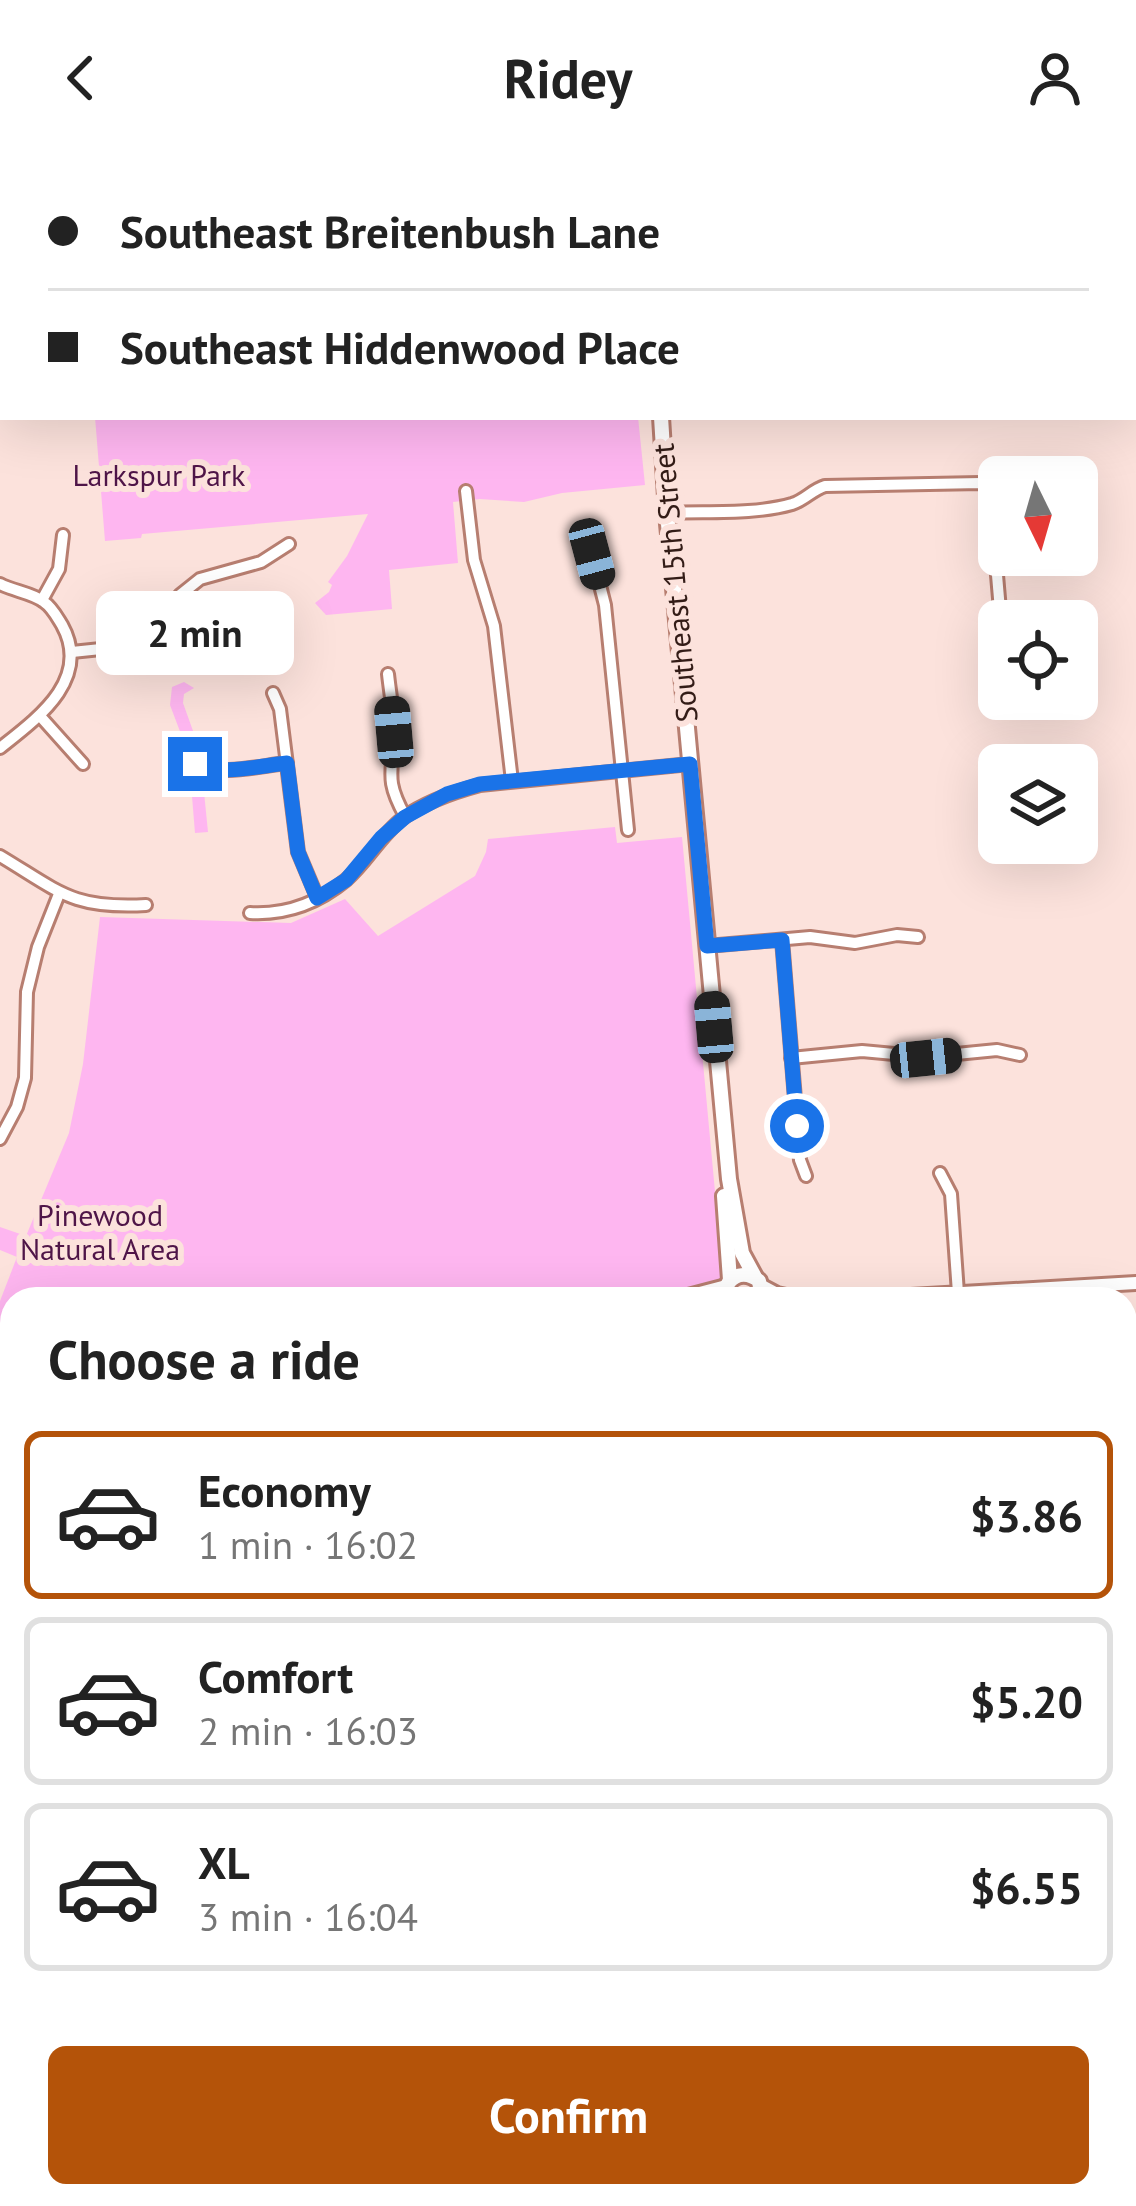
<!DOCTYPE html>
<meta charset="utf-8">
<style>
body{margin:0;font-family:"PT Sans",sans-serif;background:#f2f2f2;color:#222;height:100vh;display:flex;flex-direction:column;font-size:45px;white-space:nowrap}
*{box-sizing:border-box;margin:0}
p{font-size:39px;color:#767676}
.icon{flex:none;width:66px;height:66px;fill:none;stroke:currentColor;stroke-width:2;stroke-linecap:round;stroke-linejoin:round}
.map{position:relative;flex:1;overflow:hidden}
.panel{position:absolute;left:0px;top:1131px;width:1137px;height:921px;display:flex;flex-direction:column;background:#fff;border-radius:36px 36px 0 0;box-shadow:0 12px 48px #0002}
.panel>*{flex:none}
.banner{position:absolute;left:0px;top:0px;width:1137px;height:264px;box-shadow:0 12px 48px #0002;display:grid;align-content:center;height:264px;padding:0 48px;background:#fff}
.needle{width:78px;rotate:175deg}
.tools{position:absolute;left:978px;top:300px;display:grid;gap:24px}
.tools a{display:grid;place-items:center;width:120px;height:120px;border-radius:18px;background:#fff;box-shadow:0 12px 48px #0002;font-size:60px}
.end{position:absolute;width:54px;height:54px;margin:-27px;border:15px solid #1a73e8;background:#fff;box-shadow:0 0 0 6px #fff}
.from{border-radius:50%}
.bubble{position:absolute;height:84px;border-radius:18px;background:#fff;box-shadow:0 12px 48px #0002;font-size:39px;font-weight:700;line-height:84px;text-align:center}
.car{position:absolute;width:36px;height:72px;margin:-36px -18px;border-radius:15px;box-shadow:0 0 9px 3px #0007;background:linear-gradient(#222 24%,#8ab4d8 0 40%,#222 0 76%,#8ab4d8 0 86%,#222 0)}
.banner b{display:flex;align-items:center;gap:42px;height:114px;font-size:45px}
.banner b+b{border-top:3px solid #e0e0e0}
.banner i{width:30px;height:30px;background:#222}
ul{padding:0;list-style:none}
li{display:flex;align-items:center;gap:36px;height:168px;margin:0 24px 18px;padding:0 24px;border:6px solid #e0e0e0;border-radius:18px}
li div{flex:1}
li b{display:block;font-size:45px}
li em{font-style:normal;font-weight:700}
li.on{border-color:#b45309}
li>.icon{width:108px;height:108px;stroke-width:1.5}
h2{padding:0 48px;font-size:54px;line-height:144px}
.cta{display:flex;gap:24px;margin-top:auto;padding:24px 48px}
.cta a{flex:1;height:138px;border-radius:18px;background:#b45309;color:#fff;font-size:48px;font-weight:700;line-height:138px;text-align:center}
header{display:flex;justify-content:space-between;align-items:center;height:156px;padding:0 48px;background:#fff;font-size:54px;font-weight:700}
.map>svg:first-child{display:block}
.green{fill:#feb6f0}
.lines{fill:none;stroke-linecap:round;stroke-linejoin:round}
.runway{stroke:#bca49e;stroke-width:63}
.minor-casing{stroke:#b77e70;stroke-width:16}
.tertiary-casing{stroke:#b77e70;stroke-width:18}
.secondary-casing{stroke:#b77e70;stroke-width:20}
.primary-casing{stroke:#b77e70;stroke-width:21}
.minor{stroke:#fff;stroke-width:10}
.tertiary{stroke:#fff;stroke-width:12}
.secondary{stroke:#fff;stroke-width:14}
.primary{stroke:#fff;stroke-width:15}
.route{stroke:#1a73e8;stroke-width:15}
.labels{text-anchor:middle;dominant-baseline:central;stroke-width:12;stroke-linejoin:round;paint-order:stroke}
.park-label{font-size:30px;fill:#4f1548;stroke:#fce2dc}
.street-label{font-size:30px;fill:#331c17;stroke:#fce2dc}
</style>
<header><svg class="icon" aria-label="back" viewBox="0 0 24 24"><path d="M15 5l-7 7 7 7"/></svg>Ridey<svg class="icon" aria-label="person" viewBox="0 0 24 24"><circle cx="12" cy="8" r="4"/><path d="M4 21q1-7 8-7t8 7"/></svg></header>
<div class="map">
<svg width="1136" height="2050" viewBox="0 0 1136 2050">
<rect width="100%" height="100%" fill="#fce2dc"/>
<!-- green -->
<g class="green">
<polygon points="95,261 638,261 645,329 562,337 524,346 480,343 453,346 458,407 389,414 392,453 326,459 315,447 329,436 332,429 328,426 347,400 368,358 142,378 141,382 105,385"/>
<polygon points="184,526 194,532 184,538 183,547 197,586 184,586 170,549 172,531"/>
<polygon points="203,626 208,676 195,677 191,628"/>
<polygon points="615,671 617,687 682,681 725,1143 12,1143 12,1220 0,1221 0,1145 17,1101 0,1094 0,1071 26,1080 69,977 83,908 100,761 291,767 345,743 378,780 475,720 486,696 488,683"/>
<polygon points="1136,1814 1136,1983 1125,1956 1125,1818"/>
<polygon points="957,2040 1104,2040 1085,2050 973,2050"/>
</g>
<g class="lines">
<!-- runway -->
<polyline class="runway" points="0,1310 12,1275"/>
<defs>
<g id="minor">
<polyline points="362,0 363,3"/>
<polyline points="979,0 980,3"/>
<polyline points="0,187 3,189"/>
<polyline points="466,335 474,404 494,470 512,625"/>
<path d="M667 357C707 355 753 359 792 348 805 344 812 334 825 330L981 327 988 331 990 337 1000 454"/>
<polyline points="593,380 592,398 605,449 628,674"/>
<path d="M0 428C13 435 33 437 44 446 52 451 57 461 62 469 92 523 38 562 0 592"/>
<polyline points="42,444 59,413 63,379"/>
<polyline points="72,496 120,491 150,479 162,468 180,439 200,423 261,406 289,388"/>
<path d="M388 518C390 537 394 558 394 577 393 617 384 622 405 660"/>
<polyline points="273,537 280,553 298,696 317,741"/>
<polyline points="40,560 83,608"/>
<path d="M193 607C220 621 258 610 287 607"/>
<path d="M0 700C60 736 72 753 146 749"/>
<path d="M250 757C285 759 318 747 346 724 367 706 380 680 403 662 425 646 454 636 480 629L690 608"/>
<polyline points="782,784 800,1004 806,1020"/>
<polyline points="707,790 810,781 855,787 897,779 918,781"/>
<polyline points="791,902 862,895 926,901 997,894 1020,899"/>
<polyline points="0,983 17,951 25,922 27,836 38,791 59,738"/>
<polyline points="940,1017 951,1038 958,1137"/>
<polyline points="656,1143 684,1140 726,1129"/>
<path d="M12 1594C4 1617 5 1633 12 1656"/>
<polyline points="0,1786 12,1785"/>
<polyline points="193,2040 194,2050"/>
<polyline points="303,2040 309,2050"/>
<polyline points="81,2045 132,2040"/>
<polyline points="797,2050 819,2045"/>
</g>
<g id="tertiary">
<polyline points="1109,0 1110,3"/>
<polyline points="1134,92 1136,96"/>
<polyline points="762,1130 777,1138 800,1143"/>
<polyline points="859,1143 1136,1127"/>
</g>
<g id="secondary">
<polyline points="656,0 656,3"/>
<polyline points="631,3 633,0"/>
<polyline points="661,261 667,357 729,1023 742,1097 755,1121"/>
<polyline points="724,1040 730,1124"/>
<path d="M725 1143C723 1121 743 1112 759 1125L762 1143"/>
<polyline points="818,2040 819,2050"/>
</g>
<g id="primary">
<polyline points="1007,3 1048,0"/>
<polyline points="1134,6 1136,6"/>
<polyline points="0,112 3,111"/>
</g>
</defs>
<!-- minor casing -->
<use href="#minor" class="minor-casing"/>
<!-- tertiary casing -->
<use href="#tertiary" class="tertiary-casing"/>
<!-- secondary casing -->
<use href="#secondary" class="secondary-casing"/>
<!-- primary casing -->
<use href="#primary" class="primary-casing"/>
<!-- minor -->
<use href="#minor" class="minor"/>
<!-- tertiary -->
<use href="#tertiary" class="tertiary"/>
<!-- secondary -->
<use href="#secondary" class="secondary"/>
<!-- primary -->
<use href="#primary" class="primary"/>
</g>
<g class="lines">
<!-- route -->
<path class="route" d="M195 608C222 620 258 610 287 607L298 696 317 742 346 724 381 682 405 661 447 638 480 628 690 608 707 790 782 784 797 970"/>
</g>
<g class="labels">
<!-- park labels -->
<g class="park-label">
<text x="159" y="318">Larkspur Park</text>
<text x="100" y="1058">Pinewood<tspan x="100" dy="34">Natural Area</tspan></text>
</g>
<!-- street labels -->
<g class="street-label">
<text transform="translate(674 427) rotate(-95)">Southeast 15th Street</text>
</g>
</g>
</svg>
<div class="tools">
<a><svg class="needle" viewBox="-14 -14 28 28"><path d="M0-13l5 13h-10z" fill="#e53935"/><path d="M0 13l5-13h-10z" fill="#767676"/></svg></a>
<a><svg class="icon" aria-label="locate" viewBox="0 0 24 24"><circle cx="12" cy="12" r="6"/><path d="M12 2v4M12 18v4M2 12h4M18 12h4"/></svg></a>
<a><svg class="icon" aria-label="layers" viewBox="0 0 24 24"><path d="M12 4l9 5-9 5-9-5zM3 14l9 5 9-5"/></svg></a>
</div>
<i class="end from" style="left:797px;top:970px"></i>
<i class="end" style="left:195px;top:608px"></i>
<div class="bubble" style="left:96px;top:435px;width:198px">2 min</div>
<i class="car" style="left:592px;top:398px;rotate:165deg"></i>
<i class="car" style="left:394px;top:576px;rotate:355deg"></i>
<i class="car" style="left:714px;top:871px;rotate:355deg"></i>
<i class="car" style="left:926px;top:902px;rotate:84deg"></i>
<div class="banner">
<b><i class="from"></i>Southeast Breitenbush Lane</b>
<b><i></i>Southeast Hiddenwood Place</b>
</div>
<section class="panel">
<h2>Choose a ride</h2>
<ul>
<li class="on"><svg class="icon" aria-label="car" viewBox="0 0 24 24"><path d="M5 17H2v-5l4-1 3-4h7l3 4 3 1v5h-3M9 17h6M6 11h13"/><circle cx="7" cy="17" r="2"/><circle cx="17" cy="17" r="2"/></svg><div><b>Economy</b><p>1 min · 16:02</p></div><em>$3.86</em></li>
<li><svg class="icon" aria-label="car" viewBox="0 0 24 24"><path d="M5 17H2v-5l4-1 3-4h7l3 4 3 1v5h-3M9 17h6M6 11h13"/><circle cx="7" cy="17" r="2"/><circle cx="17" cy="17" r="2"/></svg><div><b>Comfort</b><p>2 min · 16:03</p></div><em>$5.20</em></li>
<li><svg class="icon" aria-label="car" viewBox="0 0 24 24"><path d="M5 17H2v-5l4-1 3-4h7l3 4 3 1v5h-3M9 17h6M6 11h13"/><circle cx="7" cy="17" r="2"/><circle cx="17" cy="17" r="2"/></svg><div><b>XL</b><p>3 min · 16:04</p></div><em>$6.55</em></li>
</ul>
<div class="cta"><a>Confirm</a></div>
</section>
</div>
